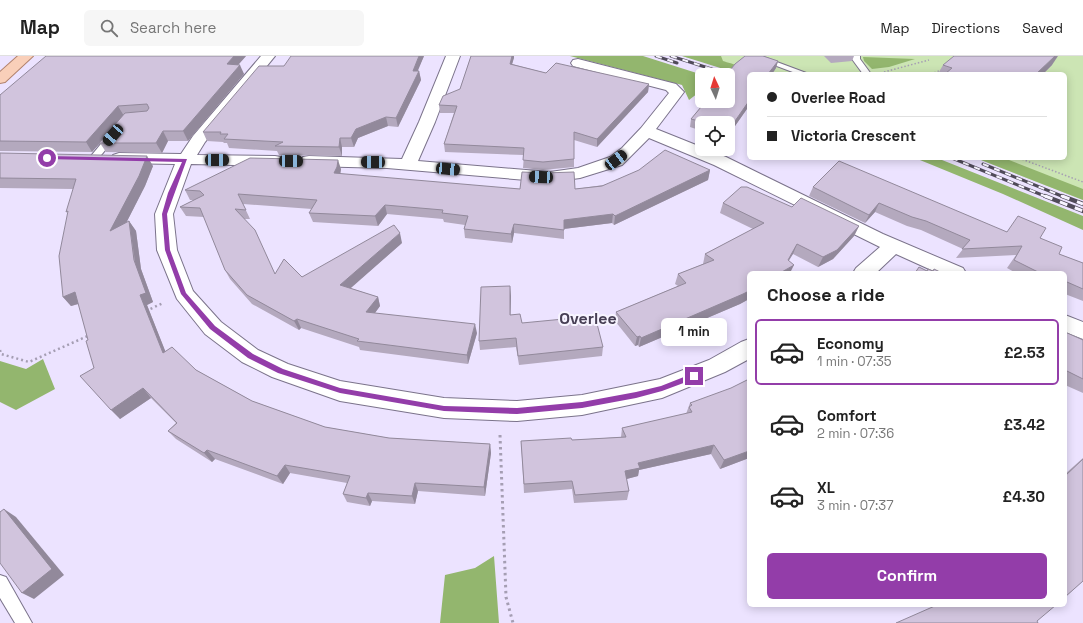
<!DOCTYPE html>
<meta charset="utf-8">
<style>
body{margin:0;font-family:"Space Grotesk",sans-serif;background:#f6f6f6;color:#222;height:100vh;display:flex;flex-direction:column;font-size:15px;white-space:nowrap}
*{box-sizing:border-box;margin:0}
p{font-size:13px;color:#767676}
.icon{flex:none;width:22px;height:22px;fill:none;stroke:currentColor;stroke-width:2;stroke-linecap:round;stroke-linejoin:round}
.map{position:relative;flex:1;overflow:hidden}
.drawer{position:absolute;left:747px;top:215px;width:320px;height:336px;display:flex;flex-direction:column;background:#fff;border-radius:6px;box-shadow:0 2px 10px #0003}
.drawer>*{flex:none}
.hud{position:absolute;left:747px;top:16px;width:320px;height:88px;border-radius:6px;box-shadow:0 2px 10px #0003;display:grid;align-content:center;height:88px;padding:0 20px;background:#fff}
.needle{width:26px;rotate:356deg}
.fabs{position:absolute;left:695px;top:12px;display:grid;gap:8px}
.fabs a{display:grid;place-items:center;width:40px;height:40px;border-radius:6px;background:#fff;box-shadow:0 2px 10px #0003;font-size:20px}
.end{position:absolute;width:18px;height:18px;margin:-9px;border:5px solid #933da9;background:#fff;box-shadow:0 0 0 2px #fff}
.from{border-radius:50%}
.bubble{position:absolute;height:28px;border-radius:6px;background:#fff;box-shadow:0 2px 10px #0003;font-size:13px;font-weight:700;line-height:28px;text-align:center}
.car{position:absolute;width:12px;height:24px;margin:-12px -6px;border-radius:5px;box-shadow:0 0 3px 1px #0007;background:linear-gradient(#222 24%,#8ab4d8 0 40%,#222 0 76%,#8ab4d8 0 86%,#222 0)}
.hud b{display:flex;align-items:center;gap:14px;height:38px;font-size:15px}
.hud b+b{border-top:1px solid #e0e0e0}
.hud i{width:10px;height:10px;background:#222}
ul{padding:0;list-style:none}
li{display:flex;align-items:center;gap:12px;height:66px;margin:0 8px 6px;padding:0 12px;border:2px solid transparent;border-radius:6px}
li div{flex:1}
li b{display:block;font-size:15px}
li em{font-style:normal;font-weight:700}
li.active{border-color:#933da9}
li>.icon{width:36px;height:36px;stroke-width:1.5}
h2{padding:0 20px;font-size:18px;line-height:48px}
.primary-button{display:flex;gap:8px;margin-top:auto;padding:8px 20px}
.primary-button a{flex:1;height:46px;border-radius:6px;background:#933da9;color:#fff;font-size:16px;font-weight:700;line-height:46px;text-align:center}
header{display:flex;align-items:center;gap:24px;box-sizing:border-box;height:56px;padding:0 20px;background:#fff;border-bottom:1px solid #e0e0e0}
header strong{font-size:19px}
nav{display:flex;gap:22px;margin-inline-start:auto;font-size:14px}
.search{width:280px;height:36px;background:#f6f6f6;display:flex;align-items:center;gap:10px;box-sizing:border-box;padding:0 14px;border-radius:6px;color:#767676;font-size:15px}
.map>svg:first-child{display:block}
.green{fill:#cce5b4}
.forest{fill:#93b66e}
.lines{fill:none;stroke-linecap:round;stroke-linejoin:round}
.lane-casing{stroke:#7b738b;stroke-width:2}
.street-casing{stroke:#7b738b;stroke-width:2}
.primary-casing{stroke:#b1826e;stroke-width:2}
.path-far2{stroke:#a59eb3;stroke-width:1.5;stroke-dasharray:1.5 2;stroke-linecap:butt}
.path-far1{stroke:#a59eb3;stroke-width:2.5;stroke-dasharray:2 3;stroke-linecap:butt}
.path{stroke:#a59eb3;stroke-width:3;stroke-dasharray:2.5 3.5;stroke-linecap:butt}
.lane{fill:#fff;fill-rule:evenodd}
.street{fill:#fff;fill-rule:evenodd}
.primary{fill:#f9cfb9;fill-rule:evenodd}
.rail-far1-casing{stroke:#504b59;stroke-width:3}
.rail-casing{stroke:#504b59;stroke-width:4.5}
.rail-far1{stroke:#f7f4ff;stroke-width:2;stroke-dasharray:6;stroke-linecap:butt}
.rail{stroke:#f7f4ff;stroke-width:3;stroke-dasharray:8;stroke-linecap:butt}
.wall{fill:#b4a9be}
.shaded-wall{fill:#92899b}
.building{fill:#d1c4dd;stroke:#92899b}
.route{fill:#933da9}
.labels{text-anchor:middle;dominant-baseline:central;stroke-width:4;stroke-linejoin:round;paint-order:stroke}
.quarter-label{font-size:16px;font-weight:bold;fill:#473f55;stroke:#f7f4ff}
</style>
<header>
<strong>Map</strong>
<div class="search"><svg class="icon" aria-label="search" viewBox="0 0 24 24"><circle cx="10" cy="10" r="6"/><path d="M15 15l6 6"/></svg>Search here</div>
<nav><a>Map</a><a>Directions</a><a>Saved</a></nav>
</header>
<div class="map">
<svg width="1083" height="567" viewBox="0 0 1083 567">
<rect width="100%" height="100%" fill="#ece3ff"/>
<!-- green -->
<polygon class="green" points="682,0 1083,0 1083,144 976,102 1065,102 1065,18 749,18"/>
<!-- forest -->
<g class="forest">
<polygon points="570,0 643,0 703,19 702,34 689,44 682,29"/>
<path d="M682 0H721L723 5C732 8 748 11 749 21Z"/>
<polygon points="863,1 915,3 889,11 872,13 864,5"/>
<polygon points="915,102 937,102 1083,160 1083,174 1003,138"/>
<polygon points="976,102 1004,102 1083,133 1083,144"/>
<polygon points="43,303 55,333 16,354 0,346 0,305 26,313"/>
<polygon points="494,500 499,567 440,567 445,519 475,512"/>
</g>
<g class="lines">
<defs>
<g id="lane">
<polygon points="750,0 761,0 809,18 798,18"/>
<polygon points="852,0 860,0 860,3 871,18 863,18 852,3"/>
<polygon points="113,76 117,79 116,81 97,104 91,104 90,102 91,100 110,77"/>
<polygon points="0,519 6,521 32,567 15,567 0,542"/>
</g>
<g id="street">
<polygon points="261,0 275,0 205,86 197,99 275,100 281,101 283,105 281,109 275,110 191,108 173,158 177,194 193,235 221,266 258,294 288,308 340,325 444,342 517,345 582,339 660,323 709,304 741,286 749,283 749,303 725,316 662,342 582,359 517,365 444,362 340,345 272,321 242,306 205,278 177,243 157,194 155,158 175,108 119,107 113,105 111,102 113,99 119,97 181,98 193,80"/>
<polygon points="446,0 460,0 435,66 418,105 550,116 578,112 610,101 622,92 641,72 669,37 666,34 573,10 571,7 573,4 578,3 676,28 684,36 656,73 726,101 883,178 963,212 966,217 938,217 896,198 876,217 853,217 856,212 880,191 714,109 649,82 622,109 580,122 550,126 387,112 309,110 303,109 301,105 303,101 309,100 402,103 419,66"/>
<polygon points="1065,259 1083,266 1083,283 1065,276"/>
</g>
<polygon id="primary" points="18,0 33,0 5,26 0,27 0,16"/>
</defs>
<!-- lane casing -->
<use href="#lane" class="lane-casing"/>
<!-- street casing -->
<use href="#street" class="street-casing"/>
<!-- primary casing -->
<use href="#primary" class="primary-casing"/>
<!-- path-far2 -->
<g class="path-far2">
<polyline points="884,16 929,4"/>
<polyline points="931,18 941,14"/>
<polyline points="1019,102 1083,126"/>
</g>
<!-- path-far1 -->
<g class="path-far1">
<polyline points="146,255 163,247"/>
<polyline points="0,294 1,298 29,306 90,279"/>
</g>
<!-- path -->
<polyline class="path" points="500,379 506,541 513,567"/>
<!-- lane -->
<use href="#lane" class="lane"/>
<!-- street -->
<use href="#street" class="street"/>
<!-- primary -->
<use href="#primary" class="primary"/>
<defs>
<g id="rail-far1">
<polyline points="656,0 677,7"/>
<polyline points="671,0 749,25"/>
<polyline points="952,102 1047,141"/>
<polyline points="983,108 1064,141"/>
</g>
<g id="rail">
<polyline points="1045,140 1083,155"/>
<polyline points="1062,140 1083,148"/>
</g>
</defs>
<!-- rail-far1 casing -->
<use href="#rail-far1" class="rail-far1-casing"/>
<!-- rail casing -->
<use href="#rail" class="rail-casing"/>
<!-- rail-far1 -->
<use href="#rail-far1" class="rail-far1"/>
<!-- rail -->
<use href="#rail" class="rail"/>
</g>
<!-- wall -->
<g class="wall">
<polygon points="246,0 238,9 244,18 188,85 168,85 162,97 106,96 100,87 92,96 0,95 0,39"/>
<polygon points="424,0 417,15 419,15 421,24 398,71 388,70 358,82 354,91 342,91 342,100 279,99 277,95 229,92 227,87 224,87 223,86 207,85 203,76"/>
<polygon points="471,0 514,0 512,8 546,17 649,28 648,36 597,91 574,84 574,111 543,114 523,112 524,99 445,96 444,88 454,57 440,57 439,49 460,33"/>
<polygon points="745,0 763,0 778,5 776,12 772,18 749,18 749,50 728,80 728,67 702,67 702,78 698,76 699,74 690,71 691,63 706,45 728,45 728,19 726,19 735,8"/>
<polygon points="824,0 854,0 852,5 831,7"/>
<polygon points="943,9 1052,9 1043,18 938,18"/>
<polygon points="0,97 153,110 145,130 126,167 129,165 136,175 141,213 153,246 147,249 165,295 196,314 252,345 325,371 389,382 490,388 491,397 485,440 418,435 415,448 372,445 370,450 347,446 343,438 347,427 290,417 283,428 215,403 212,406 176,383 168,375 176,367 151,342 120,363 94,312 88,284 79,248 71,250 63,241 73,133 0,132"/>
<polygon points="341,113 340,118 520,133 575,133 710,114 708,124 614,169 612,167 564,173 564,183 514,177 512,187 465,182 464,173 465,169 444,166 443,163 387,158 378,170 313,166 309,157 312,153 243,148 250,163 244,163 275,218 302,221 402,187 350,232 378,241 380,250 375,257 477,277 468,308 360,294 359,291 301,272 299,274 252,248 230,223 225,214 204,161 186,160 180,151 194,144 190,144 185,134"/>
<polygon points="813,131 1007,176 1040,182 1059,198 1083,207 1083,245 1065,238 1065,217 1016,217 1007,212 1016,199 956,202 963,193 921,174 907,170 875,156 865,167 809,140"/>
<polygon points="723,147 792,151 859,170 854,180 833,203 818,211 793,198 749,217 749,243 740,248 639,291 638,289 635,290 615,265 616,256 678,230 675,228 678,218 703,208 705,198 753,173 720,157"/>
<polygon points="511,240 510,259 522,267 603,291 602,300 519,309 516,291 480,294 479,285"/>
<polygon points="1065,276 1083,284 1083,337 1065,329"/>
<polygon points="690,347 749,402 720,413 711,398 639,414 638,420 626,423 629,435 627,444 574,447 572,433 524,437 521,385 572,384 621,381 622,372 686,358"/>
<polygon points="1083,402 1083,525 1065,541 1065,418"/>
</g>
<!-- shaded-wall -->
<g class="shaded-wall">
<polygon points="234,0 246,0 231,17 227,8"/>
<polygon points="419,0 424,0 414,24 413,15"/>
<polygon points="512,0 514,0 514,2 510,15 510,8"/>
<polygon points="1055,0 1058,0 1052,9 1043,18 1036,18"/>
<polygon points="778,5 776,12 772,18 768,18"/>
<polygon points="240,9 244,18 188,85 183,75"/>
<polygon points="419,15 421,24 398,71 396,62"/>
<polygon points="649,28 648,36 597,91 597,83"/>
<polygon points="749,45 749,50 728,80 728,75"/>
<polygon points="118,50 124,60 99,87 100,87 92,96 86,86"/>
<polygon points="386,61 388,70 358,82 354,91 351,82 356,73"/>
<polygon points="163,75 168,85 162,97 156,87"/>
<polygon points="340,82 342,91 342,100 339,91"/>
<polygon points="147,100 153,110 145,130 117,185 110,175"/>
<polygon points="338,104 341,113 340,120 334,117"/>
<polygon points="710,114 708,124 614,169 615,160"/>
<polygon points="879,147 875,156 865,167 869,159"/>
<polygon points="385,149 387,158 378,170 375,160"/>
<polygon points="613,158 612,167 563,173 564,164"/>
<polygon points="129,165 136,175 141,213 153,246 147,249 170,307 163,297 140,239"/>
<polygon points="514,168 514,177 512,187 511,178"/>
<polygon points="859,170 854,180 833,203 818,211 823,201"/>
<polygon points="400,177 402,187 343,239 340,229"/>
<polygon points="797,188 793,198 783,214 788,204"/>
<polygon points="794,209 790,217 780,217"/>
<polygon points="510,230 511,240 510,269"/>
<polygon points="749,235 749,243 740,248 639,291 641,282"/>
<polygon points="75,236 84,246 71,250 63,241"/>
<polygon points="378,241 380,250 369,265 366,256"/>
<polygon points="297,263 301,272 299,274 294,265"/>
<polygon points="475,268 477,277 468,308 467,299"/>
<polygon points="640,280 638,289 635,290 637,281"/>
<polygon points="143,332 151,342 120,363 111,354"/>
<polygon points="490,388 491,397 485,440 484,431"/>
<polygon points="714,389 711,398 639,414 638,420 623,424 625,415 638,407"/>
<polygon points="207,394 215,403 212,406 204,397"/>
<polygon points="749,395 749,402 720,413 724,404"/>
<polygon points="285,409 290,417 283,428 277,420"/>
<polygon points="415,427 418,435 415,448 412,440"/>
<polygon points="368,437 372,445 370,450 366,442"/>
<polygon points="4,453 16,461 64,519 34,543 22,537"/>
</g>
<!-- building -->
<g class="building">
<polygon points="46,0 234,0 227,8 240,9 183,75 163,75 156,87 99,87 125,57 147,55 149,52 147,48 118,50 86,86 0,85 0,39"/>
<polygon points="291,0 419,0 413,15 419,15 396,62 386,61 356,73 351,82 340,82 339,91 275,90 283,86 224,83 228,78 220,78 221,76 203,76 259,10 284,10"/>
<polygon points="471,0 512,0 510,8 546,17 556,7 649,28 597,83 574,76 574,103 543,106 523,104 524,92 444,88 457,50 439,49 443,40 460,33"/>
<polygon points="745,0 763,0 778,5 768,18 749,18 749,45 728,75 728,67 702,67 702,69 700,68 703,66 691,63 706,45 728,45 728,19 726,19 735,8"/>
<polygon points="954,0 1055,0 1036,18 945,18 952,12 943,9"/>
<polygon points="665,94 710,114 615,160 613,158 564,164 564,174 514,168 511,178 464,173 468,160 442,157 443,154 385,149 375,160 309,157 317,144 238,138 246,154 235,153 255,174 275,218 284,203 302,221 394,169 400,177 340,229 378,241 366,256 475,268 467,299 357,285 359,283 297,263 294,265 247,239 225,214 200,152 180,151 204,139 200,135 185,134 250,102 338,104 337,111 334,117 520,133 522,116 544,117 574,116 575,133 602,130 639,114"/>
<polygon points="0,97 147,100 139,120 110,175 129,165 134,204 146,237 140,239 163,297 172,291 196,314 252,345 325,371 389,382 490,388 484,431 415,427 412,440 368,437 366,442 343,438 350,420 285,409 277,420 207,394 204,397 168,375 177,367 143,332 111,354 80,320 94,312 86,285 88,284 75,236 63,241 59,200 68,155 66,156 76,123 0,122"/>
<polygon points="839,105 1007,176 1018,160 1046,172 1040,182 1062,191 1059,198 1083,207 1083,233 1067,226 1065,226 1065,217 1040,217 1014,204 1022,190 962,193 970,184 926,165 912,161 879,147 869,159 813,131"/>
<polygon points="741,131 747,131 792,151 801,142 859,170 837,194 823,201 797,188 788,204 794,209 780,217 749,217 749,235 743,238 641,282 640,280 637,281 616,256 686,227 678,218 714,204 705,198 764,167 723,147"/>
<polygon points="919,211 927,215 928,213 933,215 934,213 942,217 915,217"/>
<polygon points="510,230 510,259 520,258 522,267 595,260 603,291 518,300 516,282 479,285 481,231"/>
<polygon points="1065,276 1083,284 1083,323 1065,314"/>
<polygon points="749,323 749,395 724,404 714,389 638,407 640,412 625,415 629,435 575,439 572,425 524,428 521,385 571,382 572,384 626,381 622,372 692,356 689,351 692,349 690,347 731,332"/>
<polygon points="1083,403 1083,525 1065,541 1065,420"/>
<polygon points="4,453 52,513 22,537 0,507 0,456"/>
<polygon points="937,549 1056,549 1037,565 1038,567 896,567"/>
</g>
<!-- route -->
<polygon class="route" points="47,100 187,103 167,158 170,194 186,237 215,270 253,298 283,313 340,332 444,350 517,352 582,346 636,336 661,330 694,317 698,320 697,322 662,335 636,342 582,352 517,358 444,355 340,337 278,317 248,302 210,273 181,238 165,194 162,158 168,137 182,106 45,103"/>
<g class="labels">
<!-- quarter labels -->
<g class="quarter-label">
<text x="588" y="262">Overlee</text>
</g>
</g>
</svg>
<div class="fabs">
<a><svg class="needle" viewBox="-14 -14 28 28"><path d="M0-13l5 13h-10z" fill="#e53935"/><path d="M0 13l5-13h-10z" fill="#767676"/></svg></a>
<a><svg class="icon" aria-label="locate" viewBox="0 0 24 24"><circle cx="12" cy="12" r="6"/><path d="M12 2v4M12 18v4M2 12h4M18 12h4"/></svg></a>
</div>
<i class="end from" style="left:47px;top:102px"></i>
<i class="end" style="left:694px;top:320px"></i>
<div class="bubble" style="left:661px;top:262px;width:66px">1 min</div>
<i class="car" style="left:113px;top:79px;rotate:221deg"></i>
<i class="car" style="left:217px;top:104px;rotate:90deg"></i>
<i class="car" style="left:616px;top:104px;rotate:53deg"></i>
<i class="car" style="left:291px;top:105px;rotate:91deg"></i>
<i class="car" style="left:373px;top:106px;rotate:271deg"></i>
<i class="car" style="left:448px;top:113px;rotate:95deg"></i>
<i class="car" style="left:541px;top:121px;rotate:273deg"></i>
<div class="hud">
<b><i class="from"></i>Overlee Road</b>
<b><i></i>Victoria Crescent</b>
</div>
<section class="drawer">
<h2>Choose a ride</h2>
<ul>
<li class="active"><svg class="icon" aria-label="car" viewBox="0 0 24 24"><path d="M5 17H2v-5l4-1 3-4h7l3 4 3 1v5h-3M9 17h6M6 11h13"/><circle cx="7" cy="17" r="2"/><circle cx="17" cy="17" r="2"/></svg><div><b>Economy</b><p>1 min · 07:35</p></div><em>£2.53</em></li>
<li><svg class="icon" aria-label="car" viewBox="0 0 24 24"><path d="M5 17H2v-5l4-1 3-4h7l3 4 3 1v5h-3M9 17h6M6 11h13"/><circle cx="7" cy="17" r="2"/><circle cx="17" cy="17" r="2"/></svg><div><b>Comfort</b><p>2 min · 07:36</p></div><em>£3.42</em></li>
<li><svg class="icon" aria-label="car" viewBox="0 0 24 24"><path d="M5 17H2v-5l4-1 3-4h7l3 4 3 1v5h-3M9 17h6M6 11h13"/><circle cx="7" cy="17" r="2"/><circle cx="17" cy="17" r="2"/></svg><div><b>XL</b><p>3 min · 07:37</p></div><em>£4.30</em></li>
</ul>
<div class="primary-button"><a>Confirm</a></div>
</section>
</div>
